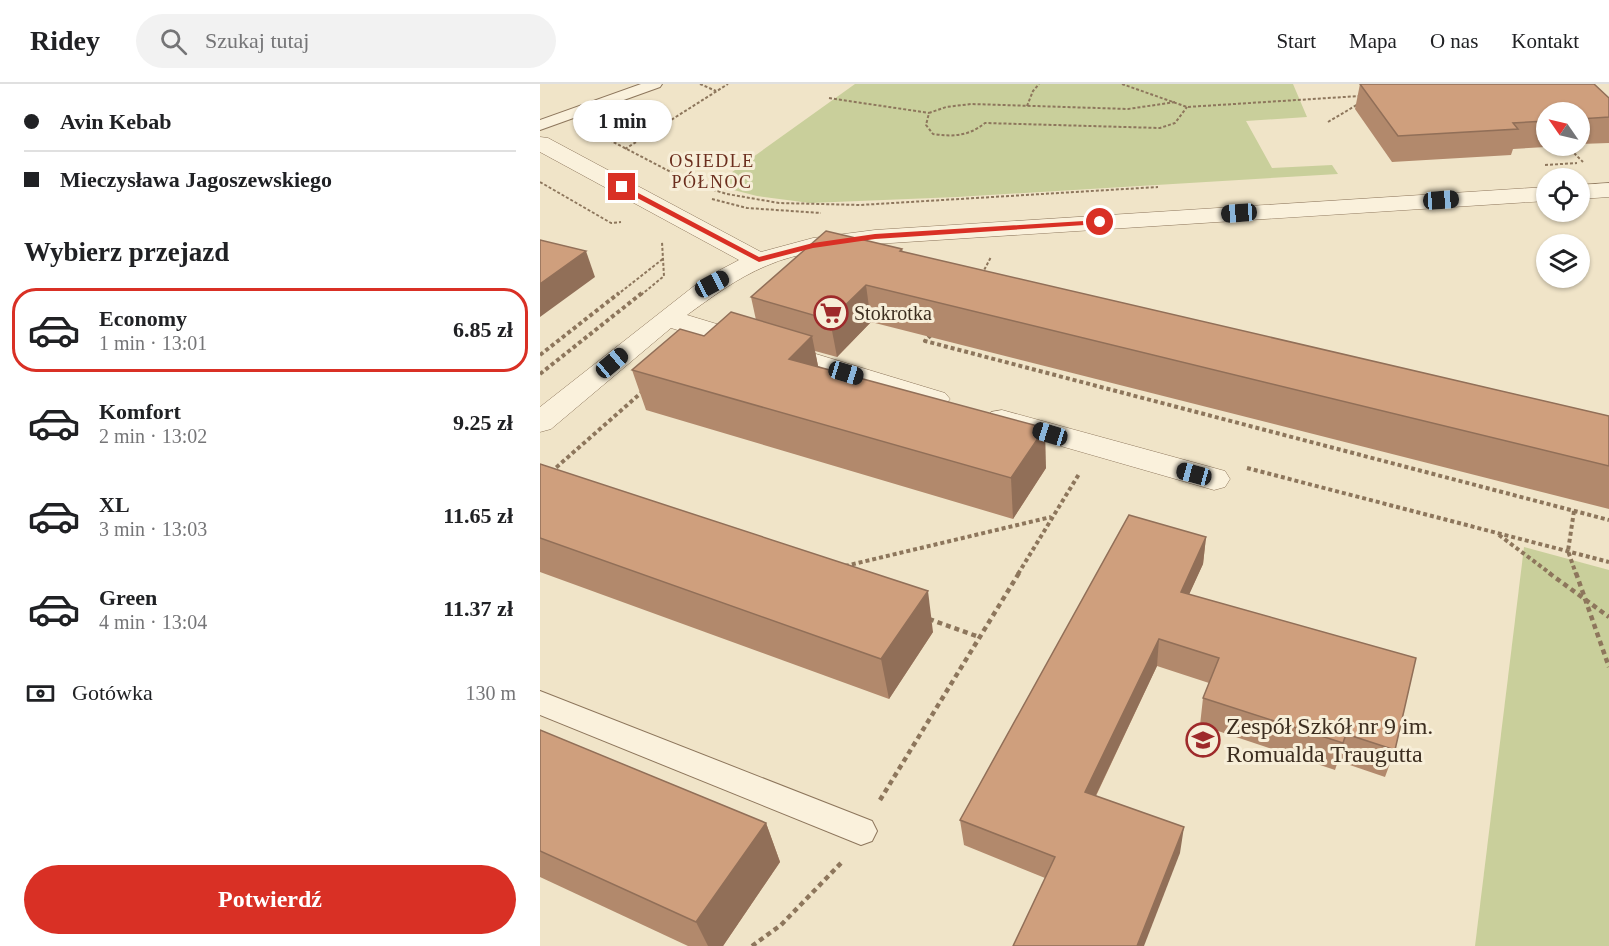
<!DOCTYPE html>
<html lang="pl">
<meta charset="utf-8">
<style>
body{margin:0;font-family:"Times New Roman",serif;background:#f2f2f2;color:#202124;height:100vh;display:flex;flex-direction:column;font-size:22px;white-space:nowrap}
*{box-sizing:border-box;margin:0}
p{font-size:20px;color:#757577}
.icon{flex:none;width:33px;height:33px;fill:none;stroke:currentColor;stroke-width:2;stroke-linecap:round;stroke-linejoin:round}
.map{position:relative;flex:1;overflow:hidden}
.side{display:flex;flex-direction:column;background:#fff;width:540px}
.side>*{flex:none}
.banner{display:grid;align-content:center;height:132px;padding:0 24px;background:#fff}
.needle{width:39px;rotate:304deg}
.buttons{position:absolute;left:996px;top:18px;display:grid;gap:12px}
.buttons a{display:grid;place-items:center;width:54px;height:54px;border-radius:50%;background:#fff;box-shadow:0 2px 4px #0004;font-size:30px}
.end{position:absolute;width:27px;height:27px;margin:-14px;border:8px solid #d93025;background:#fff;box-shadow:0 0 0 3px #fff}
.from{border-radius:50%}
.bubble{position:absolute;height:42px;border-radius:21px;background:#fff;box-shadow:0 2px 4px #0004;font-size:20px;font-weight:700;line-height:42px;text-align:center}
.car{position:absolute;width:18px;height:36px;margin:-18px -9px;border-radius:8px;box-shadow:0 0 4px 2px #0007;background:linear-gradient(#222 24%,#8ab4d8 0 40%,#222 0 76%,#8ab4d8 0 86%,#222 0)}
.banner b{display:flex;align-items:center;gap:21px;height:57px;font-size:22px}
.banner b+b{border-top:2px solid #e0e0e0}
.banner i{width:15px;height:15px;background:#202124}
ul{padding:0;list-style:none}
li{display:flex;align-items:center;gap:18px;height:84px;margin:0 12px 9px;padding:0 12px;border:3px solid transparent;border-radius:24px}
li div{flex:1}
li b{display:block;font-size:22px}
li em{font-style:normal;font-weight:700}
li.active{border-color:#d93025}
li>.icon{width:54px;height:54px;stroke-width:1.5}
h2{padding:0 24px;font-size:27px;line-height:72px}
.pay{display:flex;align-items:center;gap:15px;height:66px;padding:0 24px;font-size:22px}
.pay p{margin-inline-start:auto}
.action{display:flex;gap:12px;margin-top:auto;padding:12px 24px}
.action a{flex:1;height:69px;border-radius:36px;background:#d93025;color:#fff;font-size:24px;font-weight:700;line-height:69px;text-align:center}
header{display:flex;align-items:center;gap:36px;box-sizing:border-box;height:84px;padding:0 30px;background:#fff;border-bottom:2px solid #e0e0e0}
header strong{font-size:28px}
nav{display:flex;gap:33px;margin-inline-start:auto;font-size:21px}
.search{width:420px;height:54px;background:#f2f2f2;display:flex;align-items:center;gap:15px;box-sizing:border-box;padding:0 21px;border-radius:33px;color:#757577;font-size:22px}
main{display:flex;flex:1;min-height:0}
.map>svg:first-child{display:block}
.green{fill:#c9cf9b}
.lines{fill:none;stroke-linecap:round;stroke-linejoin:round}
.lane-casing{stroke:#8d765c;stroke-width:2}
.street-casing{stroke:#8d765c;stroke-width:1}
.path-far2{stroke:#8d765c;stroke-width:2;stroke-dasharray:3 2;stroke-linecap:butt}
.path-far1{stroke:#8d765c;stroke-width:4;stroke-dasharray:4 3;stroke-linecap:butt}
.path{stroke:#8d765c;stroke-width:4.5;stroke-dasharray:5 4;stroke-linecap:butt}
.lane{fill:#faf1dc;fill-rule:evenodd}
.street{fill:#faf1dc;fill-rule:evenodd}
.wall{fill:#b2896c}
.shaded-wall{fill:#916f58}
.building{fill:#cf9f7d;stroke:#916f58;stroke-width:1.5}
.route{fill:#d93025}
.labels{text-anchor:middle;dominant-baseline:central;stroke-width:6;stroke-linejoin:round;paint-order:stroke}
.far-neighbourhood-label{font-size:18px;letter-spacing:1.5px;fill:#6b2e1e;stroke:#f7eed8}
.poi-label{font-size:20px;fill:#3d2e20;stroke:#f7eed8;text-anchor:start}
.near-poi-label{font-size:24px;fill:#3d2e20;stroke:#f7eed8;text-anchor:start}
</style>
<header>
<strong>Ridey</strong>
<div class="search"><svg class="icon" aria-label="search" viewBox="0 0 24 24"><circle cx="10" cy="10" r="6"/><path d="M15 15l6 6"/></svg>Szukaj tutaj</div>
<nav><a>Start</a><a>Mapa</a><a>O nas</a><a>Kontakt</a></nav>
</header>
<main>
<section class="side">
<div class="banner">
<b><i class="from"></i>Avin Kebab</b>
<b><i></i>Mieczysława Jagoszewskiego</b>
</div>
<h2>Wybierz przejazd</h2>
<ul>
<li class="active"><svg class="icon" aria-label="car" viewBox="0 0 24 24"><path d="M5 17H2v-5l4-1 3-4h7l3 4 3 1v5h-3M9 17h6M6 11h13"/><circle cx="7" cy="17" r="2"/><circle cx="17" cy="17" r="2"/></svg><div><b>Economy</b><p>1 min · 13:01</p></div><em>6.85 zł</em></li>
<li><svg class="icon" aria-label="car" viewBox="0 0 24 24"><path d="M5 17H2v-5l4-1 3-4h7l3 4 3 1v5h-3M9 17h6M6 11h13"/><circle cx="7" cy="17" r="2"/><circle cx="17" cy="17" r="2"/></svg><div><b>Komfort</b><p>2 min · 13:02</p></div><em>9.25 zł</em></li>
<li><svg class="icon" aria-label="car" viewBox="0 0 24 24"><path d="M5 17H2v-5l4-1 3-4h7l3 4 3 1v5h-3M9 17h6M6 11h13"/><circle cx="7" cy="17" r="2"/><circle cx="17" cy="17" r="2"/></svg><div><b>XL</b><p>3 min · 13:03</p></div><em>11.65 zł</em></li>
<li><svg class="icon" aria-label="car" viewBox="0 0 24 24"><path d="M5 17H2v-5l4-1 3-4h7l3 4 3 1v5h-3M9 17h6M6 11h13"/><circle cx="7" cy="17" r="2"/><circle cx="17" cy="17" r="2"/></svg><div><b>Green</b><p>4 min · 13:04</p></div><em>11.37 zł</em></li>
</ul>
<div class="pay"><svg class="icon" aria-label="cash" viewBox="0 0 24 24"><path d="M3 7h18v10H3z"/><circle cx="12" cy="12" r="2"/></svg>Gotówka<p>130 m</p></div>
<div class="action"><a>Potwierdź</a></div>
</section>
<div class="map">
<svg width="1069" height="862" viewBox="0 0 1069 862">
<rect width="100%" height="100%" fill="#f0e4c8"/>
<!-- green -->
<g class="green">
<polygon points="315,0 753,0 767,33 706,37 732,84 792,81 798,90 417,113 270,119 217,112 174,101"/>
<polygon points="984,463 1069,486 1069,862 935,862"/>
</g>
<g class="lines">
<defs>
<g id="lane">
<polygon points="101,0 122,0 120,3 0,46 0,36"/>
<polygon points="0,607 332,737 337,747 332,757 321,761 0,631"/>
</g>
<g id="street">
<path d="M0 53 8 54 221 168 273 154 335 146 1006 103V117L335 160C299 165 259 167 226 182 197 194 172 213 147 231L405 309 410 315 405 321 395 324 385 321 131 244 11 345 0 348V323L163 195 199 176 0 68Z"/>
<polygon points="1069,99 1069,113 1040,115 1040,101"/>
<polygon points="462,326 685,387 690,395 685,403 674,406 451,342 447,335 451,328"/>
</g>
</defs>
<!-- lane casing -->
<use href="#lane" class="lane-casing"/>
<!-- street casing -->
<use href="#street" class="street-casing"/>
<!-- path-far2 -->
<g class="path-far2">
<polyline points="160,0 176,7"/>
<polyline points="582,0 647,23 820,12"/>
<polyline points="289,14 389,29"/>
<path d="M635 18 588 25 431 20 406 23 389 29 386 41 393 50C413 53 429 52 445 39L620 44 635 39 647 23"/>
<polyline points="487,22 493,7 499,0"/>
<polyline points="788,38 820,19"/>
<polyline points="56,49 152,99 187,110 239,119 320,121 618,103"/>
<polyline points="1027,62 1043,78"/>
<polyline points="85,65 188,0"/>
<polyline points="1005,81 1037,79"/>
<polyline points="0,98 71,139 81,138"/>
<polyline points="172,115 207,124 281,129"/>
<polyline points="442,190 451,173"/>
<polyline points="77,211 124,174"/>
<polyline points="101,211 124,192 122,158"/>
</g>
<!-- path-far1 -->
<g class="path-far1">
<polyline points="391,251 385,257 1069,436"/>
<polyline points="0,271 79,209"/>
<polyline points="0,290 102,209"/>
<polyline points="707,384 1069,478"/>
<polyline points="11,388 102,308"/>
<polyline points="1034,427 1028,467 1036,490"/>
<polyline points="959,451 1011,490"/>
<polyline points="305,482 511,433"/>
<polyline points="478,490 539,390"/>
</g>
<!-- path -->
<g class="path">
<polyline points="1009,489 1069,533"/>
<polyline points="1036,489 1069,583"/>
<polyline points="389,535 439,553"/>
<polyline points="340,716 479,489"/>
<polyline points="212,862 241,841 303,777"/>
</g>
<!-- lane -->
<use href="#lane" class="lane"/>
<!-- street -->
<use href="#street" class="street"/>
</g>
<!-- wall -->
<g class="wall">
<polygon points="820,0 1069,14 1069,59 1040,60 1040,28 1006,28 1006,62 1023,62 973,65 971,71 852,78 815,25"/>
<polygon points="362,165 363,168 1069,332 1069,425 331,238 297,273 275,267 278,282 506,384 473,435 106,326 92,286 164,252 216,236 211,213"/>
<polygon points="0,380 393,548 349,615 0,488"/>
<polygon points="666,453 663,480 649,510 855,666 845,693 798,677 795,686 660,641 663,614 669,599 617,582 556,712 640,769 505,794 424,761 420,736"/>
<polygon points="0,646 226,739 240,778 183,862 148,862 0,793"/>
</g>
<!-- shaded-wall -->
<g class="shaded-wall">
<polygon points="46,167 55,193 0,233 0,200"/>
<polygon points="326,201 331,238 297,273 290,236"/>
<polygon points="272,252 280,292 249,275"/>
<polygon points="505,344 506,384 473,435 471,394"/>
<polygon points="666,453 663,480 638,535 641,508"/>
<polygon points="388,507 393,548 349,615 341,575"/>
<polygon points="619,555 617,582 545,734 545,708"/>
<polygon points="226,739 240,778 183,862 168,862 156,838"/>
<polygon points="644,743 640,769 604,862 597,862"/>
</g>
<!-- building -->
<g class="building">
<polygon points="820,0 1054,0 1069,14 1069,33 1040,35 1040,28 1006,28 1006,37 973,39 978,45 858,52"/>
<polygon points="286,147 362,165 360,167 1069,332 1069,382 326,201 290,236 211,213"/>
<polygon points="0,156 46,167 0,200"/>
<polygon points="191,228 272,252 249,275 505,344 471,394 92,286 140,245 164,252"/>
<polygon points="0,380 388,507 341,575 0,454"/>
<polygon points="589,431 666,453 641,508 876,574 855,666 806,650 803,659 663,614 679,574 619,555 545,708 644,743 597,862 473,862 515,773 420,736"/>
<polygon points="0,646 226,739 156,838 0,767"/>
</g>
<!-- route -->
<polygon class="route" points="80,102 85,102 219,173 273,159 335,150 560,136 564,138 560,140 335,155 273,164 219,178 80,105"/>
<!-- icons -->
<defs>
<symbol id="supermarket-ring" viewBox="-11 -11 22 22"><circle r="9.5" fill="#f7eed8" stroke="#9e2a2b" stroke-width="1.5"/><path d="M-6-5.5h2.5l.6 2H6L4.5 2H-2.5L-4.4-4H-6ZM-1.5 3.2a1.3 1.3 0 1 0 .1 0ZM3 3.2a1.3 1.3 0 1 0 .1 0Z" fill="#9e2a2b"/></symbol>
<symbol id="school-ring" viewBox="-11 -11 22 22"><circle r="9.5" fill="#f7eed8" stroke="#9e2a2b" stroke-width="1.5"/><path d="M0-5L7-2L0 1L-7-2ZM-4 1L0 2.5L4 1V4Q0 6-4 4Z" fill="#9e2a2b"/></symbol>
</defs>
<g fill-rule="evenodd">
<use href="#supermarket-ring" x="272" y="210" width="38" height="38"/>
<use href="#school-ring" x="644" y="637" width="38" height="38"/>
</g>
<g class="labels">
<!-- far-neighbourhood labels -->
<g class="far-neighbourhood-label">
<text x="172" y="77">OSIEDLE<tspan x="172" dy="21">PÓŁNOC</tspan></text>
</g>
<!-- poi labels -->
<g class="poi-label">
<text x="314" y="229">Stokrotka</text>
</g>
<!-- near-poi labels -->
<g class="near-poi-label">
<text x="686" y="642">Zespół Szkół nr 9 im.<tspan x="686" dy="28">Romualda Traugutta</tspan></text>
</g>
</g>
</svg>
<div class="buttons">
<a><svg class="needle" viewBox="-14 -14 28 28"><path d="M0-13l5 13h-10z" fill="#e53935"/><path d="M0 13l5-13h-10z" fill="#757577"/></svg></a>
<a><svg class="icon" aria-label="locate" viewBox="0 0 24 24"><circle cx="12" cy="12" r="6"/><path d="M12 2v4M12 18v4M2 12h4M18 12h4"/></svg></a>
<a><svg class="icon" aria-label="layers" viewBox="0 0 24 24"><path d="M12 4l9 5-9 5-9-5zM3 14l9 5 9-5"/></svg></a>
</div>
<i class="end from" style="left:560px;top:138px"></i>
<i class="end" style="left:82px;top:103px"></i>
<div class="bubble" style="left:33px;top:16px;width:99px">1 min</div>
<i class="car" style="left:901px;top:116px;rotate:86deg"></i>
<i class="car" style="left:699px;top:129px;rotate:266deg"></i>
<i class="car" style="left:172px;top:200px;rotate:62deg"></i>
<i class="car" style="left:72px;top:279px;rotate:50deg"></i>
<i class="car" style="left:306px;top:289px;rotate:107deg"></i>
<i class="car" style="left:510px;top:350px;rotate:287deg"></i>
<i class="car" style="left:654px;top:390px;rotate:285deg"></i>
</div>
</main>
